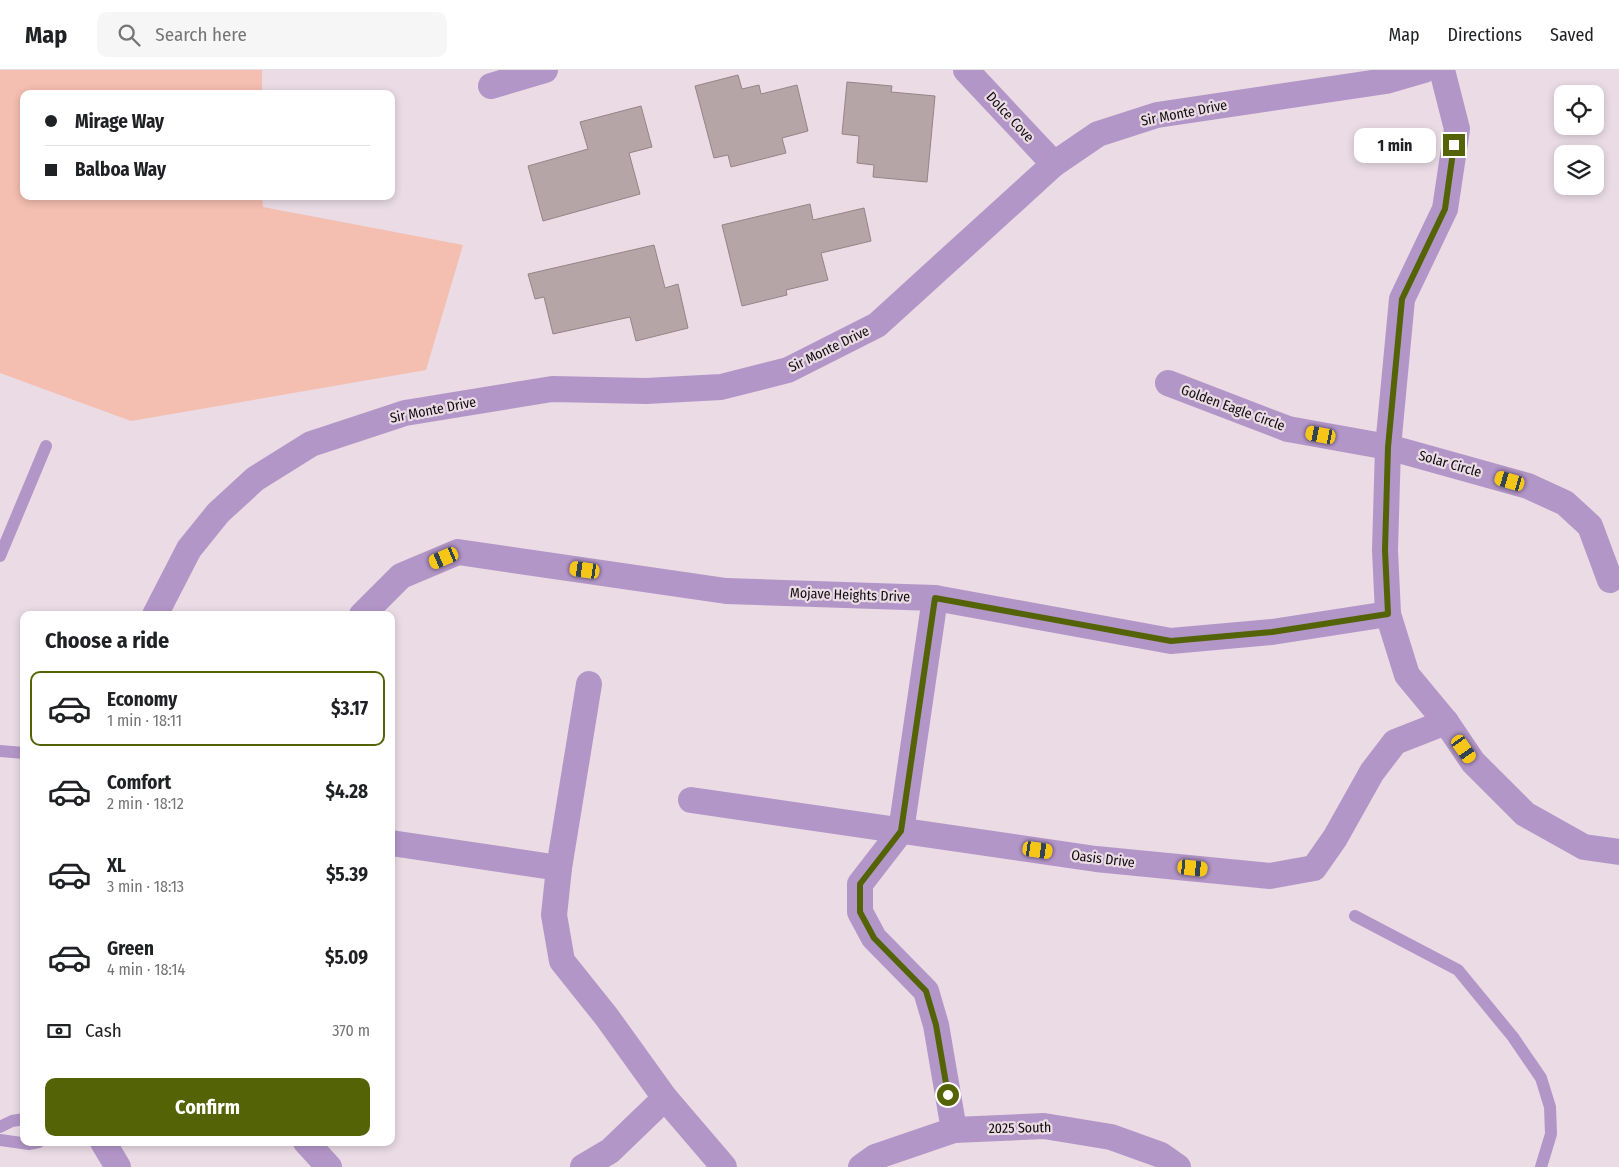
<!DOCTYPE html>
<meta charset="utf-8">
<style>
body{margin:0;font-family:"Fira Sans Condensed",sans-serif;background:#f6f6f6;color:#202124;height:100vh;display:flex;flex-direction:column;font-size:19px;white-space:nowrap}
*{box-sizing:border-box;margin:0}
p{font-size:16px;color:#757577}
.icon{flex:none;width:28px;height:28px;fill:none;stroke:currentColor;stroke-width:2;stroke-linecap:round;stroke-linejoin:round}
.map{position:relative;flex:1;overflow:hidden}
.details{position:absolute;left:20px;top:541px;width:375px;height:535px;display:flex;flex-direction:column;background:#fff;border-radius:10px;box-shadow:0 2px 8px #0003}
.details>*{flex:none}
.guide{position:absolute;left:20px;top:20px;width:375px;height:110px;border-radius:10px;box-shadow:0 2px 8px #0003;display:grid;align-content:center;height:110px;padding:0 25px;background:#fff}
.buttons{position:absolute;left:1554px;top:15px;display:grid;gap:10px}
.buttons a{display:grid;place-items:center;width:50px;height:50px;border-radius:10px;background:#fff;box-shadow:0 2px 8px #0003;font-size:25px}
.end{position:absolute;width:22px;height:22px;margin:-11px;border:6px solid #556307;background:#fff;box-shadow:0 0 0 2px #fff}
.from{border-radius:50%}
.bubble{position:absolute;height:35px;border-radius:10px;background:#fff;box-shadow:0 2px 8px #0003;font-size:16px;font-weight:700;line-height:35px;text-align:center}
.car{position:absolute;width:15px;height:30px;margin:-15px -8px;border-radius:6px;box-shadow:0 0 4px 1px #0007;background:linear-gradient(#f5c518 24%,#345 0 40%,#f5c518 0 76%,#345 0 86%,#f5c518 0)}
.guide b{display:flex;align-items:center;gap:18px;height:48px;font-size:19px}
.guide b+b{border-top:1px solid #e0e0e0}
.guide i{width:12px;height:12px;background:#202124}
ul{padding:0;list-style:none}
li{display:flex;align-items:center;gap:15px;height:75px;margin:0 10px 8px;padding:0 15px;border:2px solid transparent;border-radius:10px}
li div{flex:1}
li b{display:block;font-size:19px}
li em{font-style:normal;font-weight:700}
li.on{border-color:#556307}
li>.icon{width:45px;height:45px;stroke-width:1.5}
h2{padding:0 25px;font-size:22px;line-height:60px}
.pay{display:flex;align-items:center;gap:12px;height:55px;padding:0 25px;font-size:19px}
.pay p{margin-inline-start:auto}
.primary-button{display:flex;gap:10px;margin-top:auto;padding:10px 25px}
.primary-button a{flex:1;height:58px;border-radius:10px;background:#556307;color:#fff;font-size:20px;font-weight:700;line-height:58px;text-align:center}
header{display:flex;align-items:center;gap:30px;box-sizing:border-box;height:70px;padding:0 25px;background:#fff;border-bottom:1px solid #e0e0e0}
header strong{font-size:24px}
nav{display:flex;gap:28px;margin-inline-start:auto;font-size:18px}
.search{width:350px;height:45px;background:#f6f6f6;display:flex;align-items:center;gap:12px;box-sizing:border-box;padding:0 18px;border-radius:10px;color:#757577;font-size:19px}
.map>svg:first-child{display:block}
.green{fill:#f4beb0}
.building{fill:#b6a5a7;stroke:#958487}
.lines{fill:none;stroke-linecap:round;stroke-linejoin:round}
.lane{stroke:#b396c8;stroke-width:12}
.street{stroke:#b396c8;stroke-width:26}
.route{stroke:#556307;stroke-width:6}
.labels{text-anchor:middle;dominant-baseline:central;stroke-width:4.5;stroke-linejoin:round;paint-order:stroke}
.street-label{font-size:14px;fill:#100b0e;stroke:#eadbe4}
</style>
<header>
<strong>Map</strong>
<div class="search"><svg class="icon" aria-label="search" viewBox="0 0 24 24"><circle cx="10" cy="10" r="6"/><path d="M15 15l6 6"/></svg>Search here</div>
<nav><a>Map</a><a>Directions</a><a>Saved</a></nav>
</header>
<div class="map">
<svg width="1619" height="1097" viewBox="0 0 1619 1097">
<rect width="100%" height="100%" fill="#eadbe4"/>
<!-- green -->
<polygon class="green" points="0,0 262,0 262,24 24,24 24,126 262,126 263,137 463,175 426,300 131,351 0,303"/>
<!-- building -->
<g class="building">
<polygon points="738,5 742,19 759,15 761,24 797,15 808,61 782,68 786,83 731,97 728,85 714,88 695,16"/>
<polygon points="847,12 892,16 891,22 935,26 927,112 873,107 874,95 857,93 859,66 842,64"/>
<polygon points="641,36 652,77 629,83 640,124 543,151 528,96 588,79 580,52"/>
<polygon points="810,134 813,150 864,138 871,171 821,183 828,210 786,220 787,225 742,236 722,155"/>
<polygon points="654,175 665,218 678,214 688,258 636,271 630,247 553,264 544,227 535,229 528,204"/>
</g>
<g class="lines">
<!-- lane -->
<g class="lane">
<polyline points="0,486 46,376"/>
<polyline points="0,681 24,683"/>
<polyline points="1355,846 1458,900 1513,967 1541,1008 1550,1037 1551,1064 1541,1097"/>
<polyline points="0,1057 12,1051 24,1049"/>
<polyline points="0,1070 29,1074 39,1072"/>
</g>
<!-- street -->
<g class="street">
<polyline points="966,0 1054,94"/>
<polyline points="1442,0 1457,59 1445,139 1402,229 1388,377 1385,480 1388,544 1407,605 1446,652 1473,692 1525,744 1584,777 1619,782"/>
<polyline points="491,16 545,0"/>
<polyline points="1168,313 1288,359 1388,377 1528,416 1565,433 1590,456 1610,510"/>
<polyline points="935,528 901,761 860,814 860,842 874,868 926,921 936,955 954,1060"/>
<polyline points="155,545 189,479 218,443 255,409 311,374 405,343 552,319 646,321 721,317 788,300 877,255 1054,94 1098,64 1157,45 1386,11 1424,0"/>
<polyline points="362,545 401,506 458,482 726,521 935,528 1171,571 1272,562 1388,544"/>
<polyline points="589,614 559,798 554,845 562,891 606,946 665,1028 724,1097"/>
<polyline points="691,730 1096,789 1270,806 1314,798 1335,768 1372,702 1395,672 1446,652"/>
<polyline points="391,773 559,798"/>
<polyline points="103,1072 118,1097"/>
<polyline points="306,1072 329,1097"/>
<polyline points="583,1097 610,1081 665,1028"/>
<polyline points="861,1097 875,1087 954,1060 1044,1056 1111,1067 1161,1085 1178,1097"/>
</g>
</g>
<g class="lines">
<!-- route -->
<polyline class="route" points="948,1025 936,955 926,921 874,868 860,842 860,814 901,761 935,528 1171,571 1272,562 1388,544 1385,480 1388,377 1402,229 1445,139 1454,75"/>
</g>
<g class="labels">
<!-- street labels -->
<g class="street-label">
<text transform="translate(1184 43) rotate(-11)">Sir Monte Drive</text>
<text transform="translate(1010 47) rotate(47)">Dolce Cove</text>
<text transform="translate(829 279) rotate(-26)">Sir Monte Drive</text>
<text transform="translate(1233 338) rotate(20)">Golden Eagle Circle</text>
<text transform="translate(433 340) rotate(-11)">Sir Monte Drive</text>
<text transform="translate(1450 394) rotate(16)">Solar Circle</text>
<text transform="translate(850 525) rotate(2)">Mojave Heights Drive</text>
<text transform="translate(1103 789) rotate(7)">Oasis Drive</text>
<text transform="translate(1020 1058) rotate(-1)">2025 South</text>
</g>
</g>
</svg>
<div class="buttons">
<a><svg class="icon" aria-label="locate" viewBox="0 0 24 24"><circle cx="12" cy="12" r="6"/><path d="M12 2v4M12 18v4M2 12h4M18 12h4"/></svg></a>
<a><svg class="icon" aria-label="layers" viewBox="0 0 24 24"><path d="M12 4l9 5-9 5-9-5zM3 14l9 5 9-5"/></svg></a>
</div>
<i class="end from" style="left:948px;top:1025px"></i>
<i class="end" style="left:1454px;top:75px"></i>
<div class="bubble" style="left:1354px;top:58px;width:82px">1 min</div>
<i class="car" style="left:1321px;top:365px;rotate:281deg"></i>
<i class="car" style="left:1510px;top:411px;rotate:286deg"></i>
<i class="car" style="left:444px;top:488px;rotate:247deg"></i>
<i class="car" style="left:585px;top:500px;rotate:278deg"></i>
<i class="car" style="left:1464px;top:679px;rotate:145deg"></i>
<i class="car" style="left:1038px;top:780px;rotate:98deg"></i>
<i class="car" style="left:1193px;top:798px;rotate:96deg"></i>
<div class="guide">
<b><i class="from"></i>Mirage Way</b>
<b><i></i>Balboa Way</b>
</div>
<section class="details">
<h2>Choose a ride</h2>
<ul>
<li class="on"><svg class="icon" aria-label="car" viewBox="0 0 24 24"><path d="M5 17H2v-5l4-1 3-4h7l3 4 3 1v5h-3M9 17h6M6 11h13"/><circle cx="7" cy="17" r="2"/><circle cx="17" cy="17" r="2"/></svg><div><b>Economy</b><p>1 min · 18:11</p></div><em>$3.17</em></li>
<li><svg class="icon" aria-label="car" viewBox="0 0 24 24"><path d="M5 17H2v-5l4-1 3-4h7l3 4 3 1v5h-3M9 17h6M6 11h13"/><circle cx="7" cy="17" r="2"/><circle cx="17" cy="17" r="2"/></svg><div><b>Comfort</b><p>2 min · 18:12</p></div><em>$4.28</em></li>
<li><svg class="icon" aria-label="car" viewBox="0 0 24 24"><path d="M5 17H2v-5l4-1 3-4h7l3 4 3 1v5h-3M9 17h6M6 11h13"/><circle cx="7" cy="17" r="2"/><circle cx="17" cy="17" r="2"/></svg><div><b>XL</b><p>3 min · 18:13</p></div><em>$5.39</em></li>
<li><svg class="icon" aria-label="car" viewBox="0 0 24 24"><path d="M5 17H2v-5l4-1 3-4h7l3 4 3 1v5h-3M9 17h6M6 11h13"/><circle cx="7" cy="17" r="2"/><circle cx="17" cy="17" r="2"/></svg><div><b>Green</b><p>4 min · 18:14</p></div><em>$5.09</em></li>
</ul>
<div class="pay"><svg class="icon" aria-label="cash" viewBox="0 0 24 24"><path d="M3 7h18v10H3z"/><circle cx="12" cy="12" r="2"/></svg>Cash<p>370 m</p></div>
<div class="primary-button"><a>Confirm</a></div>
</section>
</div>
